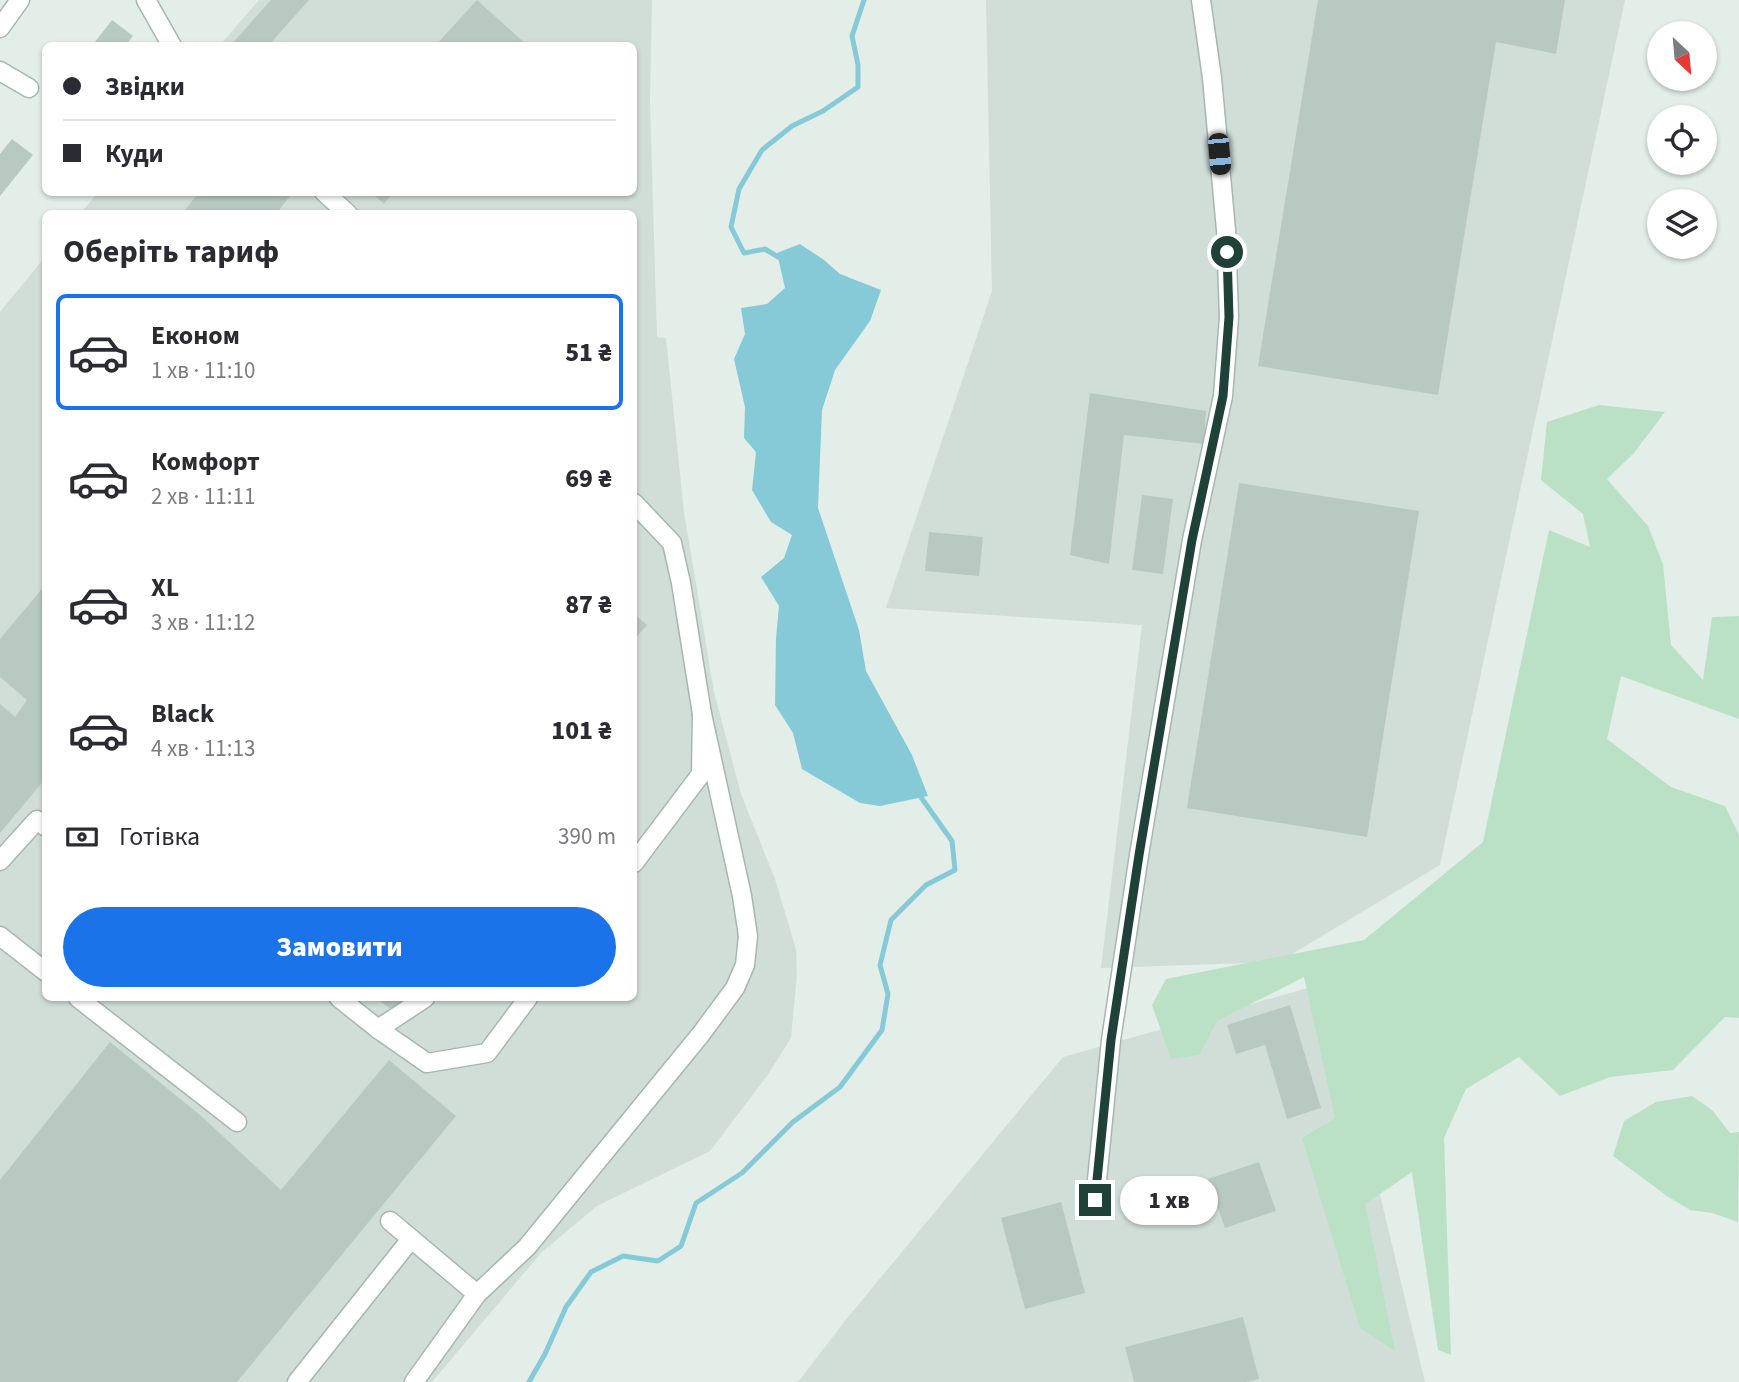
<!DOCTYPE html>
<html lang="uk">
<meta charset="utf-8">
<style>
body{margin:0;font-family:"Source Sans 3",sans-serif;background:#f2f2f3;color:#2b2b33;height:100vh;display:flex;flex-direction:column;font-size:26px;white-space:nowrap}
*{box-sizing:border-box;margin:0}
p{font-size:23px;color:#7c7c81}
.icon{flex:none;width:38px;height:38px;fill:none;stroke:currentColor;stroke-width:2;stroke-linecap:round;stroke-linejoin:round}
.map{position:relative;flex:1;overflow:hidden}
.panel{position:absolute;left:42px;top:210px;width:595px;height:791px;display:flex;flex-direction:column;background:#fff;border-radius:10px;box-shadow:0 2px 5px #0004}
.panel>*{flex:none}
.top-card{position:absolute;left:42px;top:42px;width:595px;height:154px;border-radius:10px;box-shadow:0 2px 5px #0004;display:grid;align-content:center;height:154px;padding:0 21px;background:#fff}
.needle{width:46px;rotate:154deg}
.fabs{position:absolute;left:1647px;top:21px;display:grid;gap:14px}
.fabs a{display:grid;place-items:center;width:70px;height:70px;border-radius:50%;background:#fff;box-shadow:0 2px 5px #0004;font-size:35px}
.end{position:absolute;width:32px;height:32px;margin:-16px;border:9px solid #204139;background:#fff;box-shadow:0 0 0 4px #fff}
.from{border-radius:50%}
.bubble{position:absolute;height:49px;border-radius:24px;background:#fff;box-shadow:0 2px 5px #0004;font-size:23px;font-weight:800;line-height:49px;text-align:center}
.car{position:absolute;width:21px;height:42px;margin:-21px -10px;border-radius:9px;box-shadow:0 0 5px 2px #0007;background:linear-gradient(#222 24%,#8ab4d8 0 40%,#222 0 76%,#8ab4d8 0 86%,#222 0)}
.top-card b{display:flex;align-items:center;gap:24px;height:66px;font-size:26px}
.top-card b+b{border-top:2px solid #e1e1e2}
.top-card i{width:18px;height:18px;background:#2b2b33}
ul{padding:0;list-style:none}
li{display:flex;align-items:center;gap:21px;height:116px;margin:0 14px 10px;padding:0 7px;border:4px solid transparent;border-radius:10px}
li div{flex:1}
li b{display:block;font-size:26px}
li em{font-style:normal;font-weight:800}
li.current{border-color:#1a73e8}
li>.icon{width:63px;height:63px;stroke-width:1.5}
h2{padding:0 21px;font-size:32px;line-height:84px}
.pay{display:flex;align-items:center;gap:18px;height:77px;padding:0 21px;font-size:26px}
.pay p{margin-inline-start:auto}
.cta{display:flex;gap:14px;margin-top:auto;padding:14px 21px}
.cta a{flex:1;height:80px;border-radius:42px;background:#1a73e8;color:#fff;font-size:28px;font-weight:800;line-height:80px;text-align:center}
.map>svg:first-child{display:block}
.built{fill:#d1ded8}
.green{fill:#bae1c5}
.water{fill:#86cad8}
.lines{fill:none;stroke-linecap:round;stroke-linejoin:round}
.stream{stroke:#86cad8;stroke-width:5}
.building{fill:#b8c9c2}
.minor-casing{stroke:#a5b7b1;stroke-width:21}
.minor{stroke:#fff;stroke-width:18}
.route{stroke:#204139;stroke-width:9}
</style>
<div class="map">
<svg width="1739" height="1382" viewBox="0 0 1739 1382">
<rect width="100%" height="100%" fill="#e3eee9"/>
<!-- built -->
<g class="built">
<polygon points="259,0 652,0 650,102 657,337 666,338 684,512 714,692 741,794 775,879 796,949 797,974 791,1038 767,1076 710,1151 597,1206 541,1253 432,1382 0,1382 0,312 45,257 46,998 634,998 634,214 81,213 98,192 634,192 634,46 220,45"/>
<polygon points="986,0 1625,0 1440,865 1279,962 1101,968 1142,625 886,608 992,291"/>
<polygon points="1329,982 1425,1382 798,1382 844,1322 1063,1057"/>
</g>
<!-- green -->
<g class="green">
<polygon points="1599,405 1665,412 1634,453 1607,479 1648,526 1663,564 1671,645 1703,680 1712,617 1739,616 1739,719 1621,676 1607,739 1671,787 1725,806 1739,835 1739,1018 1725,1017 1673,1070 1610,1077 1560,1096 1519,1057 1466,1089 1444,1138 1451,1355 1438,1350 1412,1172 1365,1204 1395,1351 1360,1328 1302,1138 1335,1118 1304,977 1217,1021 1199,1055 1171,1059 1152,1005 1166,979 1364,940 1483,842 1549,530 1590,547 1583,514 1541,480 1547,422"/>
<polygon points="1692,1096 1712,1110 1730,1133 1739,1132 1738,1222 1712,1213 1690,1210 1667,1196 1613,1156 1624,1121 1656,1102"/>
</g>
<!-- water -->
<polygon class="water" points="800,244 824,260 840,274 881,290 870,321 835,370 822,410 818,508 859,630 866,671 912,755 928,796 880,806 860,803 802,769 793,733 775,705 776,638 779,606 761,577 784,558 792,535 771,522 752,490 756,452 744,438 745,407 734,359 745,334 741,308 767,304 785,288 777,253"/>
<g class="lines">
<!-- stream -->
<g class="stream">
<polyline points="783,260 765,249 744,253 731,227 739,189 762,150 792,126 823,111 858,87 858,65 852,36 864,0"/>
<polyline points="529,1382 545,1354 566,1307 591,1272 623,1256 658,1261 681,1246 696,1203 742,1173 793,1122 840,1087 882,1030 888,994 880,965 891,920 926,885 955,870 952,841 918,793"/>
</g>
</g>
<!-- building -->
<g class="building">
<polygon points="271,0 309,0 268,46 230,46"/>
<polygon points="477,0 528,46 435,46"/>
<polygon points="1318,0 1565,0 1556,54 1496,42 1438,395 1258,366"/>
<polygon points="112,20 133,36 125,46 92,46"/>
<polygon points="12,139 33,155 0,196 0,154"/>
<polygon points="199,192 293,192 276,214 182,214"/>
<polygon points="371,192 394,192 384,204"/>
<polygon points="1090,393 1206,411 1204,444 1124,435 1109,564 1070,555"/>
<polygon points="1239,483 1419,511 1367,837 1187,808"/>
<polygon points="1142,495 1173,499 1163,574 1132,570"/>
<polygon points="929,532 983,537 979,576 925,571"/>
<polygon points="46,584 46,778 0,833 0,704 15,717 27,700 0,677 0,639"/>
<polygon points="634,614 647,625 634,640"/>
<polygon points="376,998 408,998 396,1013"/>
<polygon points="1290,1005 1321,1108 1287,1119 1265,1045 1236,1054 1227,1025"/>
<polygon points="110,1042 200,1115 281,1190 389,1060 456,1116 237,1382 0,1382 0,1180"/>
<polygon points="1259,1162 1276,1211 1225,1228 1208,1179"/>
<polygon points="1061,1202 1085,1293 1025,1309 1001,1218"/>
<polygon points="1243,1317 1259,1379 1246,1382 1134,1382 1125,1347"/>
</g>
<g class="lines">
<defs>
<g id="minor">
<polyline points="146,0 172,46"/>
<polyline points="0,28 20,0"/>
<polyline points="0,71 29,88"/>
<polyline points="324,192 348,214"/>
<polyline points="634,503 672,543 681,583 702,714 701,774 634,863"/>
<polyline points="0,861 37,820 46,827"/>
<polyline points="0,936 46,972"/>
<polyline points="78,998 237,1122"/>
<polyline points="339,998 378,1029 427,1063 487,1053 528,998"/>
<polyline points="378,1029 425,998"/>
<polyline points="1095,1200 1111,1040 1139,855 1192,540 1223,396 1229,317 1226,230 1212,78 1201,0"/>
<polyline points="390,1221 477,1294"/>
<polyline points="297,1382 411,1239"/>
<polyline points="414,1382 477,1294 527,1247 701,1034 735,988 745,965 748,936 742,896 702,714"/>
</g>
</defs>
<!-- minor casing -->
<use href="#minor" class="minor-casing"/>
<!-- minor -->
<use href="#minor" class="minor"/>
</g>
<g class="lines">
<!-- route -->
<polyline class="route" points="1095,1200 1111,1040 1139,855 1192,540 1223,396 1229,317 1227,252"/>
</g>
</svg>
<div class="fabs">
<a><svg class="needle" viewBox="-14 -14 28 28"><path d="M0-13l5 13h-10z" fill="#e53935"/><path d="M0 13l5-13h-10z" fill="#7c7c81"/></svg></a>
<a><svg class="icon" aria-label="locate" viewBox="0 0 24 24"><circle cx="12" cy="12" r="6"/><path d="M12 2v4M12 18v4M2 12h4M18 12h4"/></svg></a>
<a><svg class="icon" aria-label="layers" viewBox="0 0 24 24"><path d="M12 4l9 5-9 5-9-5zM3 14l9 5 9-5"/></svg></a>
</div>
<i class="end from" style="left:1227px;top:252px"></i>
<i class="end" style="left:1095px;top:1200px"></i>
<div class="bubble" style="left:1120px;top:1176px;width:98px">1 хв</div>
<i class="car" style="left:1219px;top:154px;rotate:175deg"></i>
<div class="top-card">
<b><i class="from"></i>Звідки</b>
<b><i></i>Куди</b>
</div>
<section class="panel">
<h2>Оберіть тариф</h2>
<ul>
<li class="current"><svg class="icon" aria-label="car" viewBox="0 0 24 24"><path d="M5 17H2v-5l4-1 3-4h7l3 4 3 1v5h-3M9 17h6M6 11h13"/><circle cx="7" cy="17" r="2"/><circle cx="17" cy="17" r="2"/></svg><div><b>Економ</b><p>1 хв · 11:10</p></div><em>51 ₴</em></li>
<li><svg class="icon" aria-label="car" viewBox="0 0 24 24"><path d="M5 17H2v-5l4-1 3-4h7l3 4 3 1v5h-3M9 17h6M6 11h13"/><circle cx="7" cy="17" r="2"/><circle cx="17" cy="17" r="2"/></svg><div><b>Комфорт</b><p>2 хв · 11:11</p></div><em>69 ₴</em></li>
<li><svg class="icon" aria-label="car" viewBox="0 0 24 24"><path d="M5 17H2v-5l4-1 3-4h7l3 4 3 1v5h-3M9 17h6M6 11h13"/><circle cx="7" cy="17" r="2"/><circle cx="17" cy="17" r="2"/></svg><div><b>XL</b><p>3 хв · 11:12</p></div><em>87 ₴</em></li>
<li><svg class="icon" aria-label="car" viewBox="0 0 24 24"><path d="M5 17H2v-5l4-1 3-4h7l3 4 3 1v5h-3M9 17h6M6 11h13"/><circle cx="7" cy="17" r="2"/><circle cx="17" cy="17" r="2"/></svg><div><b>Black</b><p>4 хв · 11:13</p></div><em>101 ₴</em></li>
</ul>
<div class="pay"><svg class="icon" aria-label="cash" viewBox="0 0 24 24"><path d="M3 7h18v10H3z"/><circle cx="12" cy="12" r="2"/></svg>Готівка<p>390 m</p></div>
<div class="cta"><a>Замовити</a></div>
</section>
</div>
